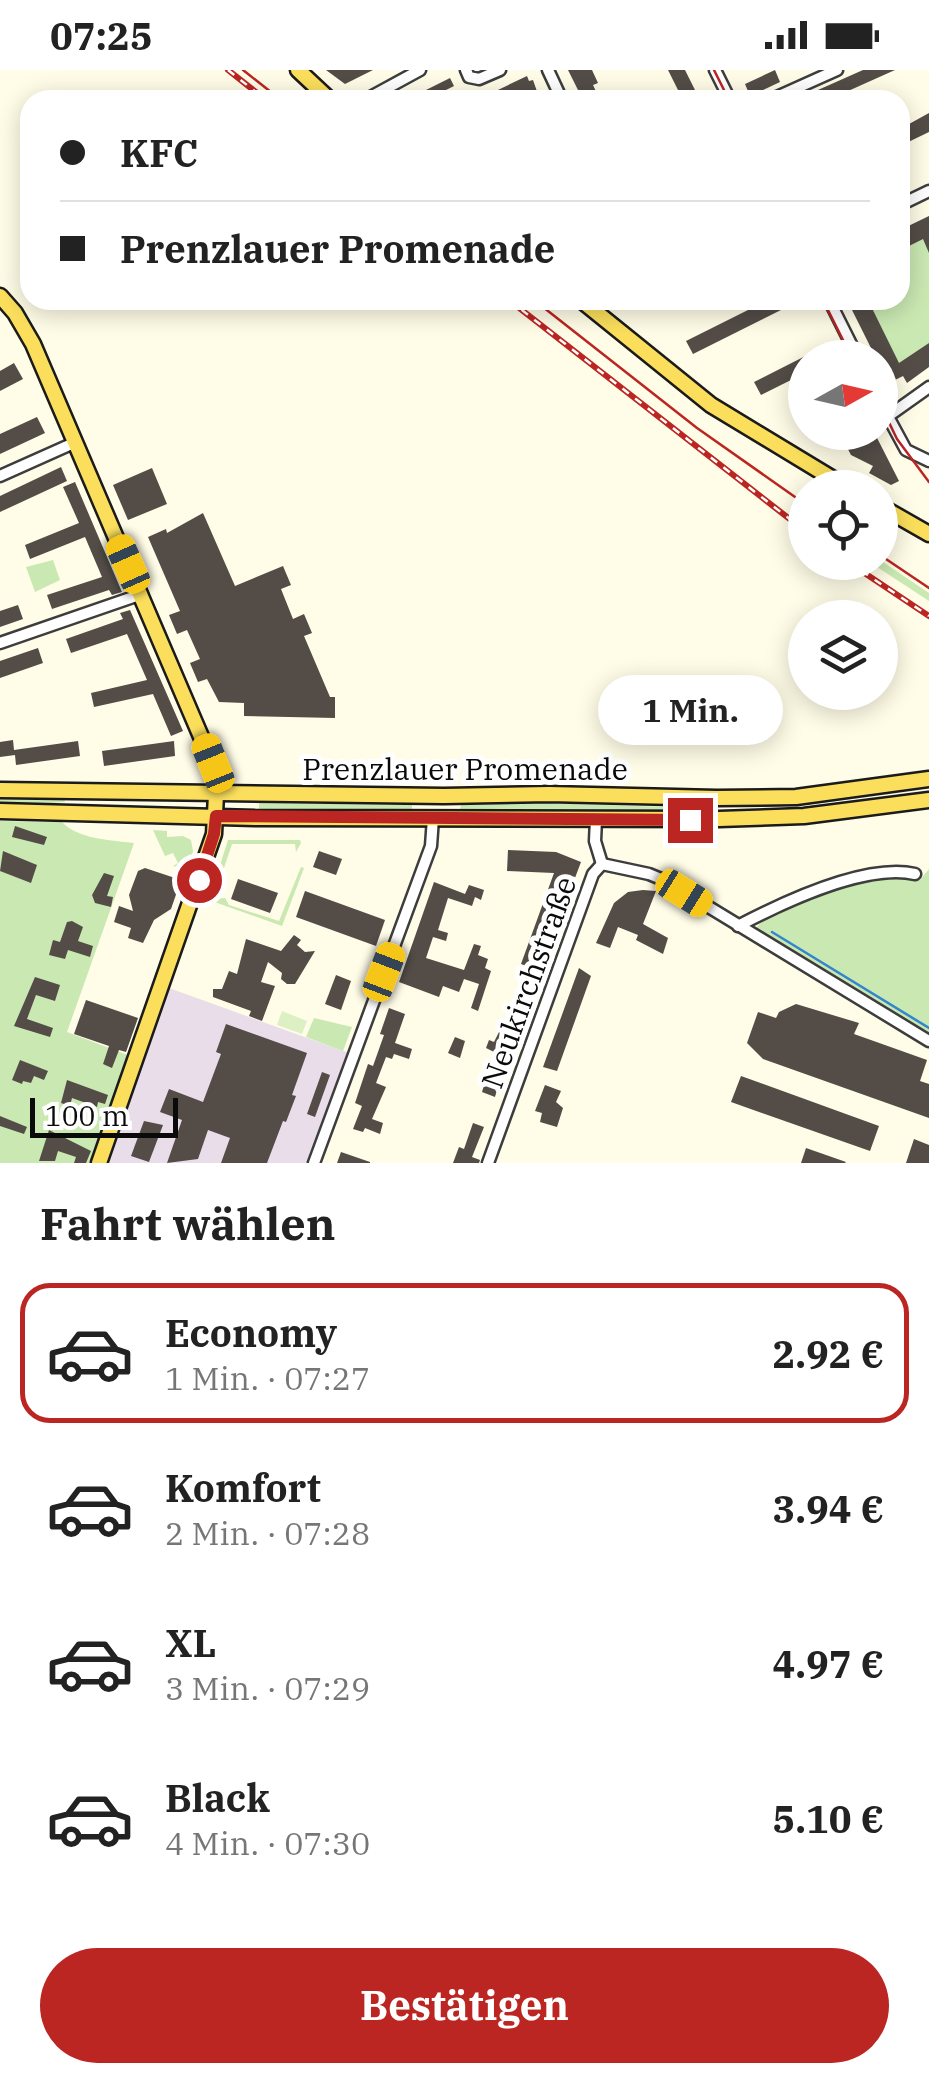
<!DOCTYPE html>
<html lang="de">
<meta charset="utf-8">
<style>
body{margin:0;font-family:"IBM Plex Serif",serif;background:#f2f2f2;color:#222;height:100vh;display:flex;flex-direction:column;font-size:38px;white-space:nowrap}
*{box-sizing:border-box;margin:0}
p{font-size:32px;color:#767676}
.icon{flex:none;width:55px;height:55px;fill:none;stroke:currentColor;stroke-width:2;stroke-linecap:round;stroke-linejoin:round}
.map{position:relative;height:1093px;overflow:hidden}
.side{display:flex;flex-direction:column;background:#fff;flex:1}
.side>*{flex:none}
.guide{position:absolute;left:20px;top:20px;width:890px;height:220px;border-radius:30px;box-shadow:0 5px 25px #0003;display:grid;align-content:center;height:220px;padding:0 40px;background:#fff}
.needle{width:65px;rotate:82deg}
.buttons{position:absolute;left:788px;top:270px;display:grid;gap:20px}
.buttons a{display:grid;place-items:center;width:110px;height:110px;border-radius:50%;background:#fff;box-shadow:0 5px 25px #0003;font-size:50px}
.scale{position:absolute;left:30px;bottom:25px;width:148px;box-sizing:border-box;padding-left:10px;border:5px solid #0a0a0a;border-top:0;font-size:28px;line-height:35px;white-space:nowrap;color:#0a0a0a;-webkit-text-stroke:8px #fff;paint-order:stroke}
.end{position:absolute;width:45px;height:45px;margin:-22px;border:12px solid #bb2522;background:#fff;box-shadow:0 0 0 5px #fff}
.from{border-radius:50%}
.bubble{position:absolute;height:70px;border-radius:35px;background:#fff;box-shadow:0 5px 25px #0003;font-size:32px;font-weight:700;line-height:70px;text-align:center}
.car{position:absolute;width:30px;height:60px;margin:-30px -15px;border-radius:12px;box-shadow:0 0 8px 2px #0007;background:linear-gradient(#f5c518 24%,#345 0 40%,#f5c518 0 76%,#345 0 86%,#f5c518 0)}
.guide b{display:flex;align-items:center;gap:35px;height:95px;font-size:38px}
.guide b+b{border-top:2px solid #e0e0e0}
.guide i{width:25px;height:25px;background:#222}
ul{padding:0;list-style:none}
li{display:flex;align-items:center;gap:30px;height:140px;margin:0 20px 15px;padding:0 20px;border:5px solid transparent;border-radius:30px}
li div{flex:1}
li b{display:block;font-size:38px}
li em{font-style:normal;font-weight:700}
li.current{border-color:#bb2522}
li>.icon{width:90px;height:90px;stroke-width:1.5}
h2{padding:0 40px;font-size:45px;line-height:120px}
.primary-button{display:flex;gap:20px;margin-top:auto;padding:20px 40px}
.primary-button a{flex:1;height:115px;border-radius:60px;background:#bb2522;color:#fff;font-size:40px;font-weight:700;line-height:115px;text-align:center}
.status{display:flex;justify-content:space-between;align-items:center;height:70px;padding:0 50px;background:#fff;direction:ltr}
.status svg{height:28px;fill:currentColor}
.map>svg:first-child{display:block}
.industrial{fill:#e9ddea}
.green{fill:#cae9b2}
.pitch{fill:#ddf0c4}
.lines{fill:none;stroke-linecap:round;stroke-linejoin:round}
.stream{stroke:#3285ce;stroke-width:2.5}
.building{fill:#534c47}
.minor-casing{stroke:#3d3d3d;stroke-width:15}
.major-casing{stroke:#1b1b1b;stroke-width:19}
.minor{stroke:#fff;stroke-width:10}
.major{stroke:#fbdf5c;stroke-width:14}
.tram{stroke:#bb2522;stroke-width:2.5}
.rail-casing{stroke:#bb2522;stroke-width:6}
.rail{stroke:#fff;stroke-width:2.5;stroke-dasharray:8;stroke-linecap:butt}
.route{stroke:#bb2522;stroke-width:12}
.labels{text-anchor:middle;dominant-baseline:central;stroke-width:10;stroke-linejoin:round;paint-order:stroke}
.street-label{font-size:30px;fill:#0a0a0a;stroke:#fff}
</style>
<div class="status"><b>07:25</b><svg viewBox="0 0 49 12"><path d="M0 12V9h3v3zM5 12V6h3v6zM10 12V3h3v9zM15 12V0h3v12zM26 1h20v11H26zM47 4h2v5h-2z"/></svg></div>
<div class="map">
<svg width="929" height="1093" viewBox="0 0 929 1093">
<rect width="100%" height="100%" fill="#fffce7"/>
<!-- industrial -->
<polygon class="industrial" points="169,918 349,983 309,1093 105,1093"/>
<!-- green -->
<g class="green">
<polygon points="929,168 929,273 900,296 868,230 900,230 900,172"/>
<polygon points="53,490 60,510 35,522 26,497"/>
<polygon points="880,490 929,523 929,531 871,493"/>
<polygon points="0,725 64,727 65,732 0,737"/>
<polygon points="259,733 412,735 412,739 259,739"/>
<polygon points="538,733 672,737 672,740 460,740 461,735"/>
<path d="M0 751 62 752C78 769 109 770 134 773L67 962 133 987 94 1093H0Z"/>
<polygon points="153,760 167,761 167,767 183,766 191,770 193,781 188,799 173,796 178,793 173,783 165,786"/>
<polygon points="228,770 300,770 301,773 296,782 295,774 232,774 218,816 213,817"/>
<polygon points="301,797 304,798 282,856 209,830 225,828 229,835 279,851"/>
<path d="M929 799V965L756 858C780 830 852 811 888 807 898 806 910 809 920 810Z"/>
<polygon points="314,948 352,957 343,981 306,967"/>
</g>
<!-- pitch -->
<polygon class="pitch" points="282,941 307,951 302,964 277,955"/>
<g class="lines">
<!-- stream -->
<polyline class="stream" points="772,862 929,958"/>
</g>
<!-- building -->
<g class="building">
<polygon points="326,0 373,0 345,14"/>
<polygon points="568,0 592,0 598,13 593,15 600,30 583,30"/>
<polygon points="668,0 685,0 700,30 683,30"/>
<polygon points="775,0 780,12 750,26 745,14"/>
<polygon points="863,0 895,0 828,30 812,30 809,24"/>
<polygon points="527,6 529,11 533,10 540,30 477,30"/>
<polygon points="450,8 454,16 444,21 467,30 419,30 416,25"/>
<polygon points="929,43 929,62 900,76 900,59"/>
<polygon points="929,146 929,183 923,169 909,176 906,171 900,172 900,160"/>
<polygon points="768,230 801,230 693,284 686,271"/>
<polygon points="847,230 868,230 899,293 929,273 929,297 907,313 903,306 889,313 880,299 880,288 873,282"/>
<polygon points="831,273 838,288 805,288 805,303 761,325 754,312"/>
<polygon points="14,293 23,309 0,321 0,301"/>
<polygon points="37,347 45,363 0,384 0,364"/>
<polygon points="839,362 874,362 899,411 891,415 869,403 873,396 851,385"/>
<polygon points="61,397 67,411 0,442 0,426"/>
<polygon points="152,398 167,434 128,450 113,415"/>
<polygon points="75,412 122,522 112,525 109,520 52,539 47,525 102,507 85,467 30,489 25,475 79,453 63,417"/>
<polygon points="203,443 235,516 283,496 291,515 281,519 293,549 304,544 312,563 304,566 330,627 335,627 335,648 244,646 244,633 219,632 207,609 198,612 190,593 200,589 187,560 177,564 169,545 180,541 148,467 166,459 167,463"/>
<polygon points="18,535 23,549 0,557 0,541"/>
<polygon points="130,540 183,661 171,666 153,624 94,637 91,623 147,610 127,564 71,583 66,569 123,549 120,543"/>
<polygon points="38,578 43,593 0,608 0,591"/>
<polygon points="13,670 14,680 78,671 80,686 16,695 15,685 0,687 0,672"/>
<polygon points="174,671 175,686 104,696 102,681"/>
<polygon points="15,756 47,767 44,775 12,767"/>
<polygon points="508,780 556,782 581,792 540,901 521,894 554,803 507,801"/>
<polygon points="3,781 37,795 31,813 0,801"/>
<polygon points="319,781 342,789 336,805 313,797"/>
<polygon points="145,798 175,808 179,816 171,839 154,850 143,873 128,868 131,858 114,852 119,836 133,841 129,825 138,801"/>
<polygon points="104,803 114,806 107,826 113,827 111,837 95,833 92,825"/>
<polygon points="238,809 278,823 270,843 231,829"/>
<polygon points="434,812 465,824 469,815 484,820 481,830 475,827 472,836 448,828 438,860 448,863 446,871 433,867 426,888 464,900 474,874 481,876 478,885 488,889 485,898 491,901 478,941 471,938 479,914 464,909 459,922 443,916 439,927 399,912"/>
<polygon points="643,820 656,821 643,854 668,868 663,884 636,870 638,865 618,857 610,878 596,873 614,833 628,822"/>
<polygon points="305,821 385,850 376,876 296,847"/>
<polygon points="72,851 83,857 78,871 93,876 90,887 68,880 65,889 49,885 53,870 60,872 67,852"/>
<polygon points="294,865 301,870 297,875 305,882 315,881 295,914 287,914 281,909 282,903 268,892 261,912 275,916 262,951 249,946 251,941 213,927 213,919 222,919 229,901 237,904 246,869 281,881"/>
<polygon points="579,898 591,906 557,1001 543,997"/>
<polygon points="336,905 351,911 341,940 325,934"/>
<polygon points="35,907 60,915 55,931 36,925 27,949 53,958 50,967 14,956"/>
<polygon points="86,930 138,948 126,982 119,980 112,998 103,994 109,976 74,964"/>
<polygon points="796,934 859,953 854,964 927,990 920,1011 929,1014 929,1048 763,989 747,973 758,942 776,948 779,942"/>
<polygon points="389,938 405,944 395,973 412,979 409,989 394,984 392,989 386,987 376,1013 386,1017 372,1049 383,1053 380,1064 365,1058 363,1062 353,1059 362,1036 355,1033 368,994 373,996 384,965 380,964"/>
<polygon points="226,954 307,983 292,1025 296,1026 286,1052 283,1051 267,1093 221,1093 230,1068 208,1060 198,1089 167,1093 182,1050 160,1042 169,1019 203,1032 221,984 216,982"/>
<polygon points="502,956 513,960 495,1027 482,1022 494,982 486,978 489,970 494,972"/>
<polygon points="455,967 465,971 460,988 448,983"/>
<polygon points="20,990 48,1001 44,1010 34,1006 31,1013 23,1011 22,1014 12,1010"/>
<polygon points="322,1002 330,1005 315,1047 307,1044"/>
<polygon points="741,1006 879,1056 870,1081 731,1032"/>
<polygon points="67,1010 108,1025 105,1034 98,1032 97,1037 72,1028 70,1036 61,1033"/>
<polygon points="545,1015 561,1021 556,1032 563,1038 557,1057 540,1052 542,1043 535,1041"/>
<polygon points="0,1046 27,1057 24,1064 0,1056"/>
<polygon points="144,1051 163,1055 149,1092 131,1086"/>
<polygon points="473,1053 484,1057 472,1087 480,1090 479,1093 453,1093 459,1077 464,1079"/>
<polygon points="49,1060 91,1081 86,1093 74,1093 76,1087 58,1081 55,1091 39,1091"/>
<polygon points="914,1069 929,1075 929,1093 906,1093"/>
<polygon points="806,1078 846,1092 845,1093 801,1093"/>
<polygon points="341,1082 370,1092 370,1093 337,1093"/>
</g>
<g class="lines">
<defs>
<g id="minor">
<polyline points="466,0 469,7 479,9 500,0"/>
<polyline points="548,0 562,30"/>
<polyline points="715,0 730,30"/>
<polyline points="365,30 420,0"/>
<polyline points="770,30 837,0"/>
<polyline points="900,135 929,121"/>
<polyline points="829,230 858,288"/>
<polyline points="880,332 906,380 929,391"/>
<polyline points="887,347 929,317"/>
<polyline points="0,406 76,372"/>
<polyline points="0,573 142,524"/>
<polyline points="596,749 595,771 602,794"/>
<polyline points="602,794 649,804 666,811 929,971"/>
<path d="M738 856C782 833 866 793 915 804"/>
<polyline points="314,1093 431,776 433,748"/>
<polyline points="488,1093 593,804 602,794"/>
</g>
<g id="major">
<polyline points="298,0 330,30"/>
<polyline points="0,226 15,243 33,274 217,704 214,764 99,1093"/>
<polyline points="581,230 711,335 848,418"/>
<polyline points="880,436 929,464"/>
<polyline points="0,720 444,726 549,724 717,728 796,727 929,709"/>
<polyline points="0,741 255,748 719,749 804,746 929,730"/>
</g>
</defs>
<!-- minor casing -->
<use href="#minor" class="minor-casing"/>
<!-- major casing -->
<use href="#major" class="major-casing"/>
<!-- minor -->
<use href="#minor" class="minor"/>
<!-- major -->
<use href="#major" class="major"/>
<!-- tram -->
<g class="tram">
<polyline points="243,0 281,30"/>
<polyline points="714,0 729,30"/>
<polyline points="534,230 697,358 805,434"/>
<polyline points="823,230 852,288"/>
<polyline points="880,334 897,369 929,412"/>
<polyline points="880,485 929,518"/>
</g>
<defs>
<g id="rail">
<polyline points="228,0 266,30"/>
<polyline points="509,230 805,461"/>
<polyline points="848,492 929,546"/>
</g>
</defs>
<!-- rail casing -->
<use href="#rail" class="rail-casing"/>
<!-- rail -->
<use href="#rail" class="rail"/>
</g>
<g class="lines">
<!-- route -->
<polyline class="route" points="199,810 214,764 216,746 690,750"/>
</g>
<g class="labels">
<!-- street labels -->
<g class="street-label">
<text x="465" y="698">Prenzlauer Promenade</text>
<text transform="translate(528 912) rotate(-70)">Neukirchstraße</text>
</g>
</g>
</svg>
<div class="buttons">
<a><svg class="needle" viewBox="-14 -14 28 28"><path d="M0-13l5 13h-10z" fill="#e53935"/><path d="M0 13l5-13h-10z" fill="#767676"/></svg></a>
<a><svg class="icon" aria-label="locate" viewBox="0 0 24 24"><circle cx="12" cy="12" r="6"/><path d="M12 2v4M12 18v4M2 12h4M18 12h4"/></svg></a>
<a><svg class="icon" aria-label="layers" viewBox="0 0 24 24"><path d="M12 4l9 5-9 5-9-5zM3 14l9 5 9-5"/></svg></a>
</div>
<div class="scale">100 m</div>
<i class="end from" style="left:199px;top:810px"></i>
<i class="end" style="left:690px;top:750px"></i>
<div class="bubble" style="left:598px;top:605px;width:185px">1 Min.</div>
<i class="car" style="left:128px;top:494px;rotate:336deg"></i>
<i class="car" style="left:213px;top:693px;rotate:338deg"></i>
<i class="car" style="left:684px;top:823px;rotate:122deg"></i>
<i class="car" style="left:384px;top:902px;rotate:21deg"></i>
<div class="guide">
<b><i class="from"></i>KFC</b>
<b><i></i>Prenzlauer Promenade</b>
</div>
</div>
<section class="side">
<h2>Fahrt wählen</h2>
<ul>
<li class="current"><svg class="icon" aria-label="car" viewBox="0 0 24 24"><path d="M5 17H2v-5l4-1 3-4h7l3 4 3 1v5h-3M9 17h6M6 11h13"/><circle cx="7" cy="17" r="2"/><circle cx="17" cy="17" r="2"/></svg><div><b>Economy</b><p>1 Min. · 07:27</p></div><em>2.92 €</em></li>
<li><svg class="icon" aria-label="car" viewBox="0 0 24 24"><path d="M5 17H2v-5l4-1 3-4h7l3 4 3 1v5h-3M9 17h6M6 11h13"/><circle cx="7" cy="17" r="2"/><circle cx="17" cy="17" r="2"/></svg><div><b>Komfort</b><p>2 Min. · 07:28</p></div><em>3.94 €</em></li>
<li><svg class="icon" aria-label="car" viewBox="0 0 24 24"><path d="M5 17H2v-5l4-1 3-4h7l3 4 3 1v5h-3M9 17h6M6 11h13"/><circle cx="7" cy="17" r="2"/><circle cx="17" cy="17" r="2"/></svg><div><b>XL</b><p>3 Min. · 07:29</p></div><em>4.97 €</em></li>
<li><svg class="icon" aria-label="car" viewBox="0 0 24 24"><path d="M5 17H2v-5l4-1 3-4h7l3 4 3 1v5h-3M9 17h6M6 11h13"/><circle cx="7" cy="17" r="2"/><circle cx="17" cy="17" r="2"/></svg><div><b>Black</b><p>4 Min. · 07:30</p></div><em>5.10 €</em></li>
</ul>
<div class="primary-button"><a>Bestätigen</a></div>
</section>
